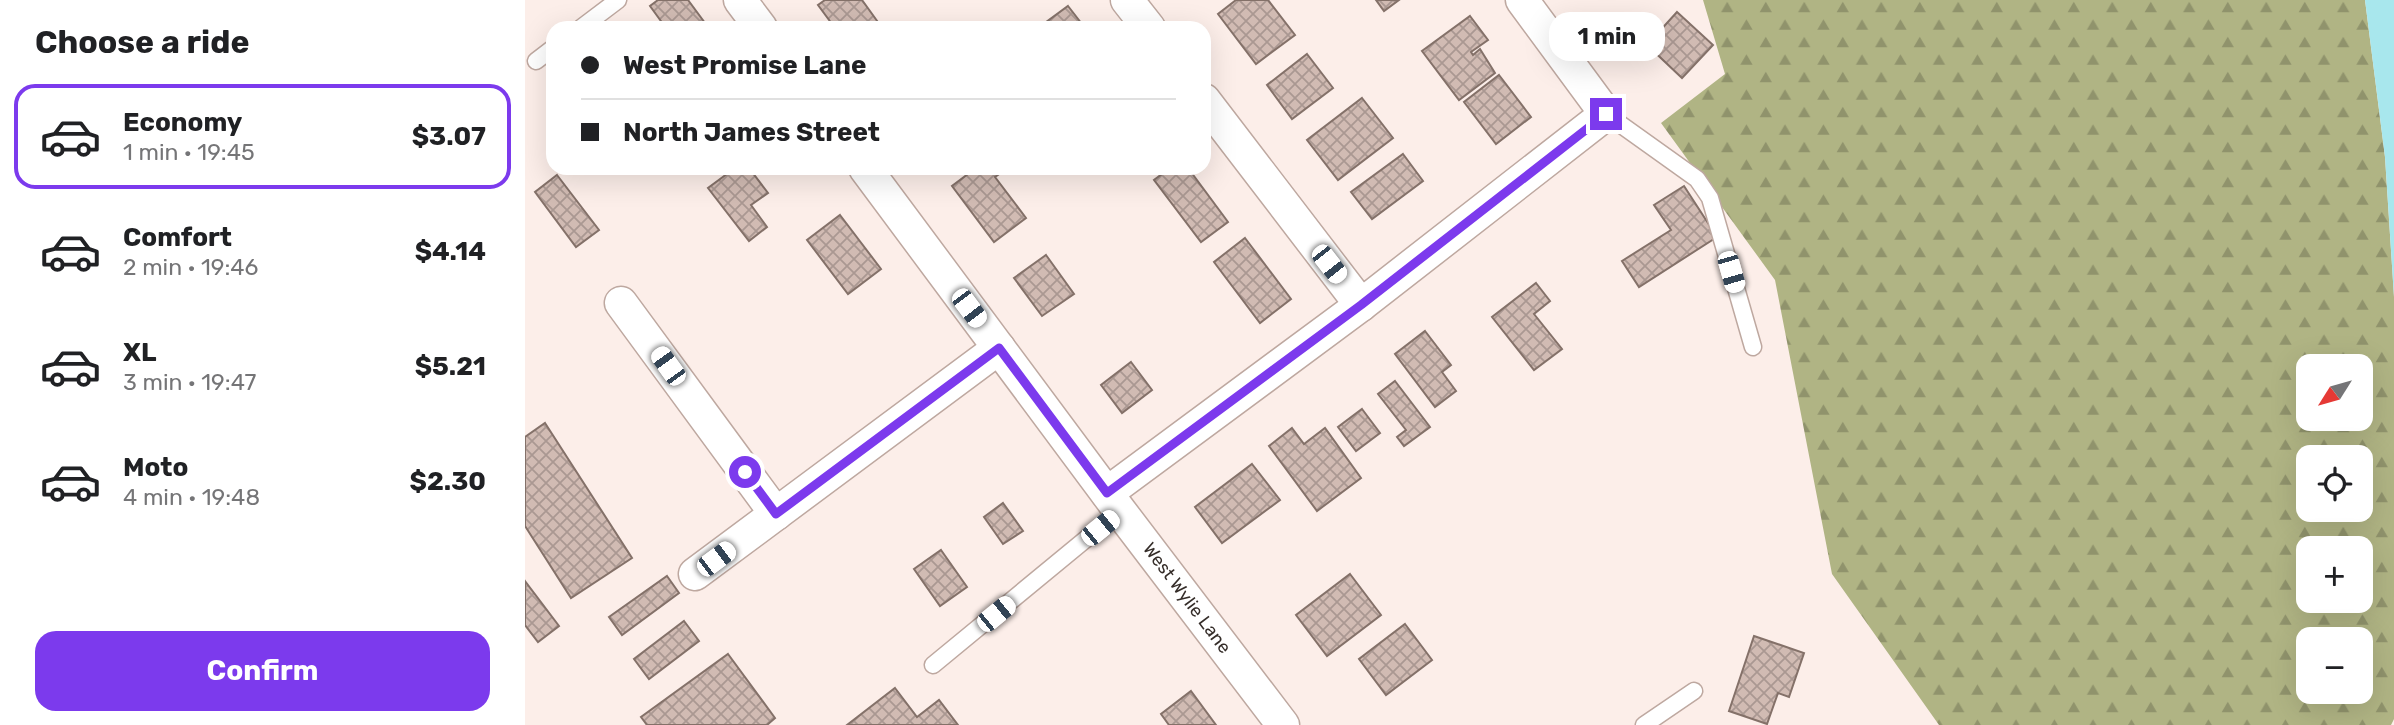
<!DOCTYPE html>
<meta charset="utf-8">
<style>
body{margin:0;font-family:Rubik,sans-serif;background:#f6f6f6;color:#202124;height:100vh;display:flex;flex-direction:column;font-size:26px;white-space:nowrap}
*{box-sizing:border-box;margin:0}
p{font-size:23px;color:#757577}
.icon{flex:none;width:38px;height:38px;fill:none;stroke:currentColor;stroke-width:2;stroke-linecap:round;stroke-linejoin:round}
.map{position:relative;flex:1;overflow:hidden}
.sheet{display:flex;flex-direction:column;background:#fff;width:525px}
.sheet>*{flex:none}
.top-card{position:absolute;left:21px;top:21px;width:665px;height:154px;border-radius:21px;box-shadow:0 7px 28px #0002;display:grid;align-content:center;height:154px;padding:0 35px;background:#fff}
.needle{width:46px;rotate:233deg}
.fabs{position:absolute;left:1771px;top:354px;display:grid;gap:14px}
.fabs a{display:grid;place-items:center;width:77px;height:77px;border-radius:14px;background:#fff;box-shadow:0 7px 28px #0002;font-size:35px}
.end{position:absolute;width:32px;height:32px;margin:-16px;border:9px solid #7c3aed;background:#fff;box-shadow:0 0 0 4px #fff}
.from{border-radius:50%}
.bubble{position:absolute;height:49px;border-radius:21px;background:#fff;box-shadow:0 7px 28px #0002;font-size:23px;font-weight:700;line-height:49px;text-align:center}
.car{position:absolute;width:21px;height:42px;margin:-21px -10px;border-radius:9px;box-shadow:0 0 5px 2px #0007;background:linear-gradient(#fff 24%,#345 0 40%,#fff 0 76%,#345 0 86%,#fff 0)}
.top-card b{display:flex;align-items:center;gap:24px;height:66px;font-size:26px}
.top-card b+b{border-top:2px solid #e0e0e0}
.top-card i{width:18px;height:18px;background:#202124}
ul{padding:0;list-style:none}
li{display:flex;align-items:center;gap:21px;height:105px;margin:0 14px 10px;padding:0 21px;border:4px solid transparent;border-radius:21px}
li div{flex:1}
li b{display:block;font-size:26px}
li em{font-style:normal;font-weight:700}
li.on{border-color:#7c3aed}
li>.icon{width:63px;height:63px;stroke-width:1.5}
h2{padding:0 35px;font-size:32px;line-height:84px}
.button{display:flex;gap:14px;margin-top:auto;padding:14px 35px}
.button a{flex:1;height:80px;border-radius:21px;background:#7c3aed;color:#fff;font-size:28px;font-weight:700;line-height:80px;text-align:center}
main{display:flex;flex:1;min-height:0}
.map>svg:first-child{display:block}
.forest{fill:url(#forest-firs);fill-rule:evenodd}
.water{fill:#a8e7ed}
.building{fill:url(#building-cross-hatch);stroke:#847169;stroke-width:2}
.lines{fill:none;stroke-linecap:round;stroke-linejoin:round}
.lane-casing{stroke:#bea8a0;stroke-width:19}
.street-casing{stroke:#bea8a0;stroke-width:35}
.lane{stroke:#fff;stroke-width:16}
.street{stroke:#fff;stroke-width:32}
.route{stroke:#7c3aed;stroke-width:9}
.labels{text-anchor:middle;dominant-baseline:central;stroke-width:7;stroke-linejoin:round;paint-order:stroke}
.street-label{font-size:18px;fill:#352d29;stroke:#fff}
</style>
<main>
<section class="sheet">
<h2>Choose a ride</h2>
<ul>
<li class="on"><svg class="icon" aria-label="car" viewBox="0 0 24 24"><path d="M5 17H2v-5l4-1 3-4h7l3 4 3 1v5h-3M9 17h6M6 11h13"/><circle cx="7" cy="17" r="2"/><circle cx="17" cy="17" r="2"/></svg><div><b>Economy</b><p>1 min · 19:45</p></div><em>$3.07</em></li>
<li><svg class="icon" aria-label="car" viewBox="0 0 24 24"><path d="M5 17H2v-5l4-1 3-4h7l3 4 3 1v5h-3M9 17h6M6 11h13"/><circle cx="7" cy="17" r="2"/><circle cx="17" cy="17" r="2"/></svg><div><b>Comfort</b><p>2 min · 19:46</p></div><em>$4.14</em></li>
<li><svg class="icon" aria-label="car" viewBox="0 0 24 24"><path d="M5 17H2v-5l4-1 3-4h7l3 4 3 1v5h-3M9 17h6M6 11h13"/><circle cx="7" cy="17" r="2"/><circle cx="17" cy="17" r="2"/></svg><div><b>XL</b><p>3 min · 19:47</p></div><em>$5.21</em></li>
<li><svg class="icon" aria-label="car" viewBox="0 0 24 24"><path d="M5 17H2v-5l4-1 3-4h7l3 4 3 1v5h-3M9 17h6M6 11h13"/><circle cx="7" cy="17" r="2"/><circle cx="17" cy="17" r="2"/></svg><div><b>Moto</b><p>4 min · 19:48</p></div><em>$2.30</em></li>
</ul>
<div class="button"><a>Confirm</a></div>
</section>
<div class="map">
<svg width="1869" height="725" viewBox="0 0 1869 725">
<defs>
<pattern id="forest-firs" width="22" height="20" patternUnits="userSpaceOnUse" patternTransform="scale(1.75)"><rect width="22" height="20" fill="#b0b484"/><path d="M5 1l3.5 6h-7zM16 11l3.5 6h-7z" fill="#90936c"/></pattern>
<pattern id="building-cross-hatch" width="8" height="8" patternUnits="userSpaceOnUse" patternTransform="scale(1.75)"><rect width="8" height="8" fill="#d1bbb3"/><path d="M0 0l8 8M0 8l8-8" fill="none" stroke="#aa9892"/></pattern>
</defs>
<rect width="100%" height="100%" fill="#fceee9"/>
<!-- forest -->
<path class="forest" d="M1178 0H1840L1860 157 1869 297V719L1866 725H1414L1307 574 1250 280 1136 123 1200 74ZM1783 366H1836V418H1783ZM1783 457H1836V509H1783ZM1783 548H1836V600H1783ZM1783 639H1836V691H1783Z"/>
<!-- water -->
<polygon class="water" points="1840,0 1869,0 1869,297 1860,157"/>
<!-- building -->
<g class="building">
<polygon points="133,0 163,0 180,23 173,28 141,28 125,6"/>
<polygon points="300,0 337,0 355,25 351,28 310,28 293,5"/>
<polygon points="711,0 743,0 770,35 731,64 693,14"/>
<polygon points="851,0 874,0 859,11"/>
<polygon points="543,6 560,28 513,28"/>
<polygon points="1152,12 1188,45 1157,78 1122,45"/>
<polygon points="945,16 963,40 946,52 948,55 955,49 970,73 934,100 897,51"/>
<polygon points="782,54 808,88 767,119 742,85"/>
<polygon points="974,75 1006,117 971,144 939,102"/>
<polygon points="837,98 868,138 813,180 782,140"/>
<polygon points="878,154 898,181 847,219 826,192"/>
<polygon points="210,168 224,168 243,193 226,205 242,227 224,241 183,188"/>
<polygon points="451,168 483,168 470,177 501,218 469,242 427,186"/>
<polygon points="645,168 663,168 703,222 676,242 629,180"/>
<polygon points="32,175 74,230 51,247 10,192"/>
<polygon points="1159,186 1192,237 1114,287 1097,261 1146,230 1129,205"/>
<polygon points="315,215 356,269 323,294 282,240"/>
<polygon points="720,238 766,299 735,323 689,262"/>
<polygon points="521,255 549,294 517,316 489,278"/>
<polygon points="1011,283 1025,301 1009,314 1037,349 1009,370 967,317"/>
<polygon points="900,331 926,365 917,372 931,391 910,407 870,354"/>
<polygon points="606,362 627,390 597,413 576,385"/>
<polygon points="870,381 905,427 879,446 872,437 881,430 853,394"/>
<polygon points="837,409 855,433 831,451 813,427"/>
<polygon points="20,423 107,558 46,598 0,526 0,437"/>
<polygon points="767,428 779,444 800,428 836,478 792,511 744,446"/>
<polygon points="727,464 755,500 697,543 670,507"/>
<polygon points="478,503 498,531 478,544 459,517"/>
<polygon points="416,550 442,587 415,606 389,569"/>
<polygon points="825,574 856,615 802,656 771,615"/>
<polygon points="142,576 154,593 97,635 84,617"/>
<polygon points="0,581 34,626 13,642 0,625"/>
<polygon points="159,621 174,641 124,679 109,659"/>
<polygon points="880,624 907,660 861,695 834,659"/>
<polygon points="1229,636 1279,653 1264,697 1253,693 1242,724 1204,711"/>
<polygon points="203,654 250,718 242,725 122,725 116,717"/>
<polygon points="370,688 392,717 414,700 433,725 322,725"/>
<polygon points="666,691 691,725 644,725 636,714"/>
</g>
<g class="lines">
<defs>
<g id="lane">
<polyline points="56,28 93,0"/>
<polyline points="11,61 28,48"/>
<polyline points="1081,114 1172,179 1185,198 1228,347"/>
<polyline points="408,665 595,511"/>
<polyline points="1119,725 1169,691"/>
</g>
<g id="street">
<polyline points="215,0 236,28"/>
<polyline points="602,0 624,28"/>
<polyline points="679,100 836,305"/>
<polyline points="340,168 595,511 758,725"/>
<polyline points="96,303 251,514"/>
<polyline points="582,493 836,305 1081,114 997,0"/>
<polyline points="170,574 474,348"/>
</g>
</defs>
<!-- lane casing -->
<use href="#lane" class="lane-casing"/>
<!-- street casing -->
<use href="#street" class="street-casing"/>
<!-- lane -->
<use href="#lane" class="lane"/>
<!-- street -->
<use href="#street" class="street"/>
</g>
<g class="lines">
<!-- route -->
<polyline class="route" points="220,472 251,514 474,348 582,493 836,305 1081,114"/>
</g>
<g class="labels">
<!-- street labels -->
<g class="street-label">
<text transform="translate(662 598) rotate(53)">West Wylie Lane</text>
</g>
</g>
</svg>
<div class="fabs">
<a><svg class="needle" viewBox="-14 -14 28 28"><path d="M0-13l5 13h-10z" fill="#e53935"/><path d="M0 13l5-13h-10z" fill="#757577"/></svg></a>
<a><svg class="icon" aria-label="locate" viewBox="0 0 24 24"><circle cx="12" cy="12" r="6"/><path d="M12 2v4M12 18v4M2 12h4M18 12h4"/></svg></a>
<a>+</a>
<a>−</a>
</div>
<i class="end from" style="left:220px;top:472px"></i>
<i class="end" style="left:1081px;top:114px"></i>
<div class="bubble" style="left:1024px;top:12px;width:116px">1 min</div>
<i class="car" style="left:804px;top:264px;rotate:142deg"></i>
<i class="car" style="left:1206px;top:272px;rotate:164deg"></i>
<i class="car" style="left:444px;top:308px;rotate:143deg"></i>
<i class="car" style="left:143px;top:366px;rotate:324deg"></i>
<i class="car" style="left:575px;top:528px;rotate:51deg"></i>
<i class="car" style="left:191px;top:559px;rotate:53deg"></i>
<i class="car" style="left:471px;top:614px;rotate:51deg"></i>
<div class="top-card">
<b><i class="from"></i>West Promise Lane</b>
<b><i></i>North James Street</b>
</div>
</div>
</main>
